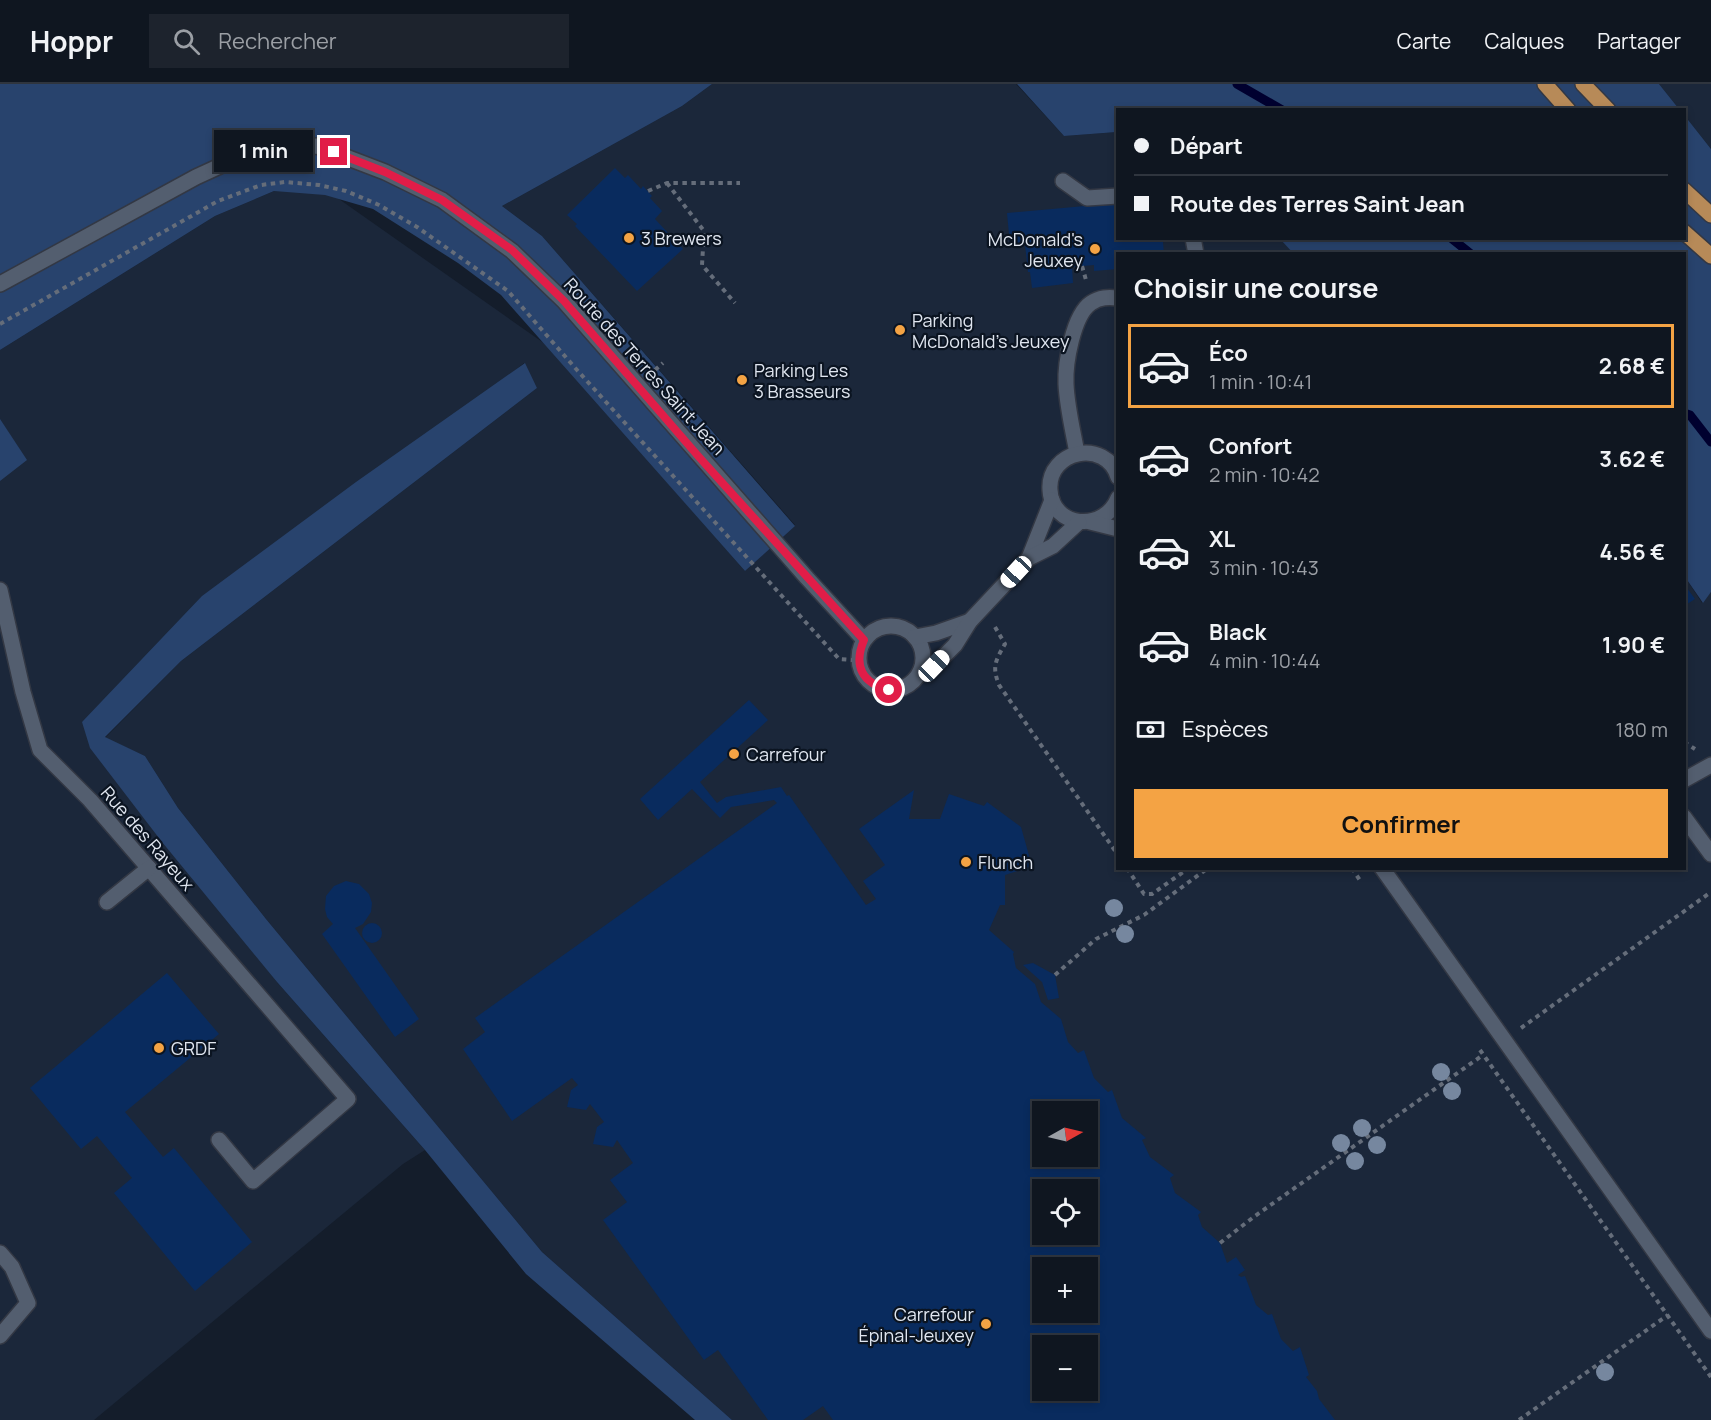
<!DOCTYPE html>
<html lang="fr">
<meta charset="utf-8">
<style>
body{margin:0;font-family:Manrope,sans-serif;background:#1d232d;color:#f1f3f6;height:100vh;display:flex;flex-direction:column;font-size:22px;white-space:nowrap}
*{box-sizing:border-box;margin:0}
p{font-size:20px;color:#9b9fa5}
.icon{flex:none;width:33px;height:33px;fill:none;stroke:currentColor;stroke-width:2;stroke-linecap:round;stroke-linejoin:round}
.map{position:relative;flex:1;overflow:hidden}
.panel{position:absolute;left:1116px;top:168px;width:570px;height:618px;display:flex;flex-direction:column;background:#0f1620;border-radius:0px;box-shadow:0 3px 9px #0003,0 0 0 2px #2f353e}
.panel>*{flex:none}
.banner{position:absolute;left:1116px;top:24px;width:570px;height:132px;border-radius:0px;box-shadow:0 3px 9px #0003,0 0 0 2px #2f353e;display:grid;align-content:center;height:132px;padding:0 18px;background:#0f1620}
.needle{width:39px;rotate:82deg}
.tools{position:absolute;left:1032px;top:1017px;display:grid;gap:12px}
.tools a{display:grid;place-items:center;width:66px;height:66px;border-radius:0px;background:#0f1620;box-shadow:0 3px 9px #0003,0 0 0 2px #2f353e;font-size:30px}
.end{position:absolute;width:27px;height:27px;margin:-14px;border:8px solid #e11d48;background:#fff;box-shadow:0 0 0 3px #fff}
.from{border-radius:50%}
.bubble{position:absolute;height:42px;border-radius:0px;background:#0f1620;box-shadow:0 3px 9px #0003,0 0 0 2px #2f353e;font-size:20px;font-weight:700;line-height:42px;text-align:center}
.car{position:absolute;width:18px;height:36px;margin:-18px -9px;border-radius:8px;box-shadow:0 0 4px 2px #0007;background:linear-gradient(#fff 24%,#345 0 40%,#fff 0 76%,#345 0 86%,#fff 0)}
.banner b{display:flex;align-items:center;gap:21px;height:57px;font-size:22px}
.banner b+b{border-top:2px solid #2f353e}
.banner i{width:15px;height:15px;background:#f1f3f6}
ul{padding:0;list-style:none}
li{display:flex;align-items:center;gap:18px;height:84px;margin:0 12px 9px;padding:0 6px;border:3px solid transparent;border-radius:0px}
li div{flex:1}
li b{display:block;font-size:22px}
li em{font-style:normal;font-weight:700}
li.selected{border-color:#f4a344}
li>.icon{width:54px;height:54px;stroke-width:1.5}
h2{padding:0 18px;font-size:27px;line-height:72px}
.pay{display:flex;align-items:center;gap:15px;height:66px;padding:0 18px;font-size:22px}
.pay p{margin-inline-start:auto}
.cta{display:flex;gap:12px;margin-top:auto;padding:12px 18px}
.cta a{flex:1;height:69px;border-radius:0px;background:#f4a344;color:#111;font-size:24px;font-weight:700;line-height:69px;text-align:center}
header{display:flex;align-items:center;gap:36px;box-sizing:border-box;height:84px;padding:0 30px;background:#0f1620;border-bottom:2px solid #2f353e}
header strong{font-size:28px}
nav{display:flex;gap:33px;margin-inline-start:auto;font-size:21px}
.search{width:420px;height:54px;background:#1d232d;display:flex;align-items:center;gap:15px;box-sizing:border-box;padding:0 21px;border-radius:0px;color:#9b9fa5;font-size:22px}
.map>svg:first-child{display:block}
.built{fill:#1b273a;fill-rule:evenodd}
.green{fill:#28436d}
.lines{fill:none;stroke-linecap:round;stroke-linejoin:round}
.stream{stroke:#00002f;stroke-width:9}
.building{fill:#092b5e;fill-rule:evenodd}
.minor-casing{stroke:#333844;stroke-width:18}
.major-casing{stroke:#333844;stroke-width:18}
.path{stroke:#656d7a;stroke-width:4;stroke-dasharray:4.5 4.5;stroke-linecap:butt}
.minor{stroke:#535e6f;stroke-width:15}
.major{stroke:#b78a58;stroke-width:15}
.tree{fill:#76879f}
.route{stroke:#e11d48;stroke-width:8}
.poi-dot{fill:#f4a344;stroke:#0b1421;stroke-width:2}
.labels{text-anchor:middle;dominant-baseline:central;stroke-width:4.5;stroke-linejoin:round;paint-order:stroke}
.poi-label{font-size:18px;fill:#e0e6f0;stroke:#0b1421;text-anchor:start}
.street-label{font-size:18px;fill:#e0e6f0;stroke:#0b1421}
</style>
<header>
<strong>Hoppr</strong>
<div class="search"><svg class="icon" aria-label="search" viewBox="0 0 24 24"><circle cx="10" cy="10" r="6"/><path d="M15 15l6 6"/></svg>Rechercher</div>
<nav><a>Carte</a><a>Calques</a><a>Partager</a></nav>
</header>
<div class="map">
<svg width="1711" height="1336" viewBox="0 0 1711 1336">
<rect width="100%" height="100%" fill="#141d2b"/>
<!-- built -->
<g class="built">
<path d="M712 0H1016L1064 52 1117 48 1118 154 1280 155 1294 169 1118 170V784H1684L1685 493 1702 519 1711 508V1336H732L542 1168 266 835 178 724 145 672 105 654 181 577 537 304 524 279 82 638 277 898 425 1066 403 1080 94 1336H0V266L215 132 274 107 319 101 548 262 745 487 795 441 542 152 502 122 682 22ZM1042 1028H1088V1072H1042ZM1042 1106H1088V1150H1042ZM1042 1184H1088V1228H1042ZM1042 1262H1088V1306H1042Z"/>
<polygon points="1659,0 1711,0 1711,65 1685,32 1684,26 1679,25"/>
</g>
<!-- green -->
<g class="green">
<polygon points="0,0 712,0 682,22 502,122 542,152 795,442 745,487 501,211 458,179 373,125 325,111 274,107 215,132 0,266"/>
<polygon points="1017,0 1659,0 1679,25 1118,26 1117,48 1064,52"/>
<polygon points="1685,32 1711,65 1711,508 1703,519 1685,493 1684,170 1294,170 1280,155 1684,154"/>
<polygon points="525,279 537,304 181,577 105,653 145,672 178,724 266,835 542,1168 732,1336 695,1336 526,1190 425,1066 277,898 162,758 90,664 82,638 202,512 356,398"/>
<polygon points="0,335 27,376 0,397"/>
</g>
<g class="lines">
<!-- stream -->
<g class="stream">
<polyline points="1237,0 1282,26"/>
<polyline points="1451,154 1471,170"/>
<polyline points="1684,329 1690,331 1711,358"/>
</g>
</g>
<!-- building -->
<g class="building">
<polygon points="615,84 625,94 628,91 641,105 643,102 652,112 650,114 662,127 655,135 683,165 637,207 575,142 577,140 567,131"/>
<polygon points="1118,119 1118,154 1168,154 1169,158 1163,158 1164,170 1118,170 1118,185 1094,187 1094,181 1072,183 1073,199 1032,204 1030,188 1028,188 1025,160 1010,161 1007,129"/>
<polygon points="1684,500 1695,515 1684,522"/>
<path d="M749 616 768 636 700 698 717 719 726 713 781 703 787 712 789 711 866 821 876 815 863 797 885 781 859 745 914 706 909 735H940L949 710 984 722 987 718 1021 743 1032 782 1005 791V821H1000L989 846 1014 868 1013 870 1016 884 1035 900 1041 918 1061 935 1068 958 1078 969 1084 966 1094 994 1108 1008 1112 1006 1122 1034 1146 1054 1142 1056 1150 1073 1174 1091 1170 1094 1175 1109 1201 1128 1198 1131 1202 1143 1220 1159 1227 1179 1236 1173 1245 1186 1238 1191 1241 1193 1245 1192 1256 1221 1268 1231 1272 1230 1281 1255 1293 1267 1300 1263 1309 1291 1306 1293 1317 1307 1319 1315 1335 1336H833L823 1322 803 1336H768L718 1266 704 1276 603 1136 627 1118 610 1096 633 1079 617 1056 613 1063 593 1060 597 1043 604 1038 590 1020 586 1026 567 1023 571 1006 578 1001 572 994 512 1037 463 965 485 948 475 934 777 719 774 716 731 723 720 734 692 705 658 736 640 715ZM1042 1028H1088V1072H1042ZM1042 1106H1088V1150H1042ZM1042 1184H1088V1228H1042ZM1042 1262H1088V1306H1042Z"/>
<polygon points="346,797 359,800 369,810 372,819 371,828 363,840 355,844 419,935 395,953 322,850 333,840 327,833 325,825 326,812 334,802"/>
<circle cx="372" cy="849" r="10"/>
<polygon points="1033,879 1055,891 1059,914 1048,916 1042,898 1023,881"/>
<polygon points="167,889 219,950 125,1028 163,1073 174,1064 252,1158 195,1207 114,1109 132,1094 97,1052 81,1065 30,1004"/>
</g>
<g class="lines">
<defs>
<g id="minor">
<polyline points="1063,97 1087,114 1118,112"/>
<polyline points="1193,154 1196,170"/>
<polyline points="0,200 196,93 233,76 275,65 317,62 385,88 442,116 512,167 564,217 807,494 864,556"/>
<path d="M1077 369C1073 347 1067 323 1066 300 1065 280 1073 231 1091 219 1100 213 1108 213 1118 214"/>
<path d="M1118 393C1106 354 1047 366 1050 406 1052 444 1104 449 1118 414"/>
<polyline points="1090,438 1118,445"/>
<polyline points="1029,474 1052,416"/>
<polyline points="0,506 23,608 40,666 90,716 348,1015 253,1097 219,1056"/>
<circle cx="891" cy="574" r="32"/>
<polyline points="915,553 936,549 970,537"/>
<polyline points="921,586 934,582 955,561 970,537 1029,474 1053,462 1079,438"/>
<polyline points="1684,696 1711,681"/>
<polyline points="1684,733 1711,770"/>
<polyline points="1382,784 1711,1247"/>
<polyline points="107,818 149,784"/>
<polyline points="0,1169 12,1183 28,1219 0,1252"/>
</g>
<g id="major">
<polyline points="1545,0 1568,26"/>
<polyline points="1583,0 1608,26"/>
<polyline points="1684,106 1711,131"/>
<polyline points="1684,148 1711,172"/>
</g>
</defs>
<!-- minor casing -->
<use href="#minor" class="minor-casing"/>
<!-- major casing -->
<use href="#major" class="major-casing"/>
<!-- path -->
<g class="path">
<polyline points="667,99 704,147 702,181 735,219"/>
<polyline points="648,107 667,99 740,99"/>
<polyline points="1082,182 1086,196"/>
<polyline points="0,240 218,117 261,101 285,98 319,101 346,107 379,121 417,143 508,207 577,286 839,575 852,576"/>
<polyline points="655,286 663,279"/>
<path d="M995 543 1005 560C995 577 992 583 999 601L1118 771"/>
<polyline points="1684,658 1695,665"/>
<polyline points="1127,784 1144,810 1152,810 1189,784"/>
<polyline points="1352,784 1361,798"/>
<polyline points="1055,891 1096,855 1144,831 1208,784"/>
<polyline points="1521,944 1711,808"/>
<polyline points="1480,966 1711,1293"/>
<polyline points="1220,1159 1255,1132 1483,971"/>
<polyline points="1519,1336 1668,1231"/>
</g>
<!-- minor -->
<use href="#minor" class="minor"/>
<!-- major -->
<use href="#major" class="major"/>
</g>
<!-- trees -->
<g class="tree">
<circle cx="1114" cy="824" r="9"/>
<circle cx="1125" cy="850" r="9"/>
<circle cx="1441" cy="988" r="9"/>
<circle cx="1452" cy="1007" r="9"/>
<circle cx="1362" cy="1044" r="9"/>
<circle cx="1341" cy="1059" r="9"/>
<circle cx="1377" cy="1061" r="9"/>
<circle cx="1355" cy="1077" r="9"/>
<circle cx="1605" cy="1288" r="9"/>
</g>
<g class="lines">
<!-- route -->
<path class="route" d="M334 68 385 88 442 116 512 166 564 217 699 373 864 556C853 582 862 599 889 606"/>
</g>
<!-- markers -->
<g class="poi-dot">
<circle cx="629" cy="154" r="6"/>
<circle cx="1095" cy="165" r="6"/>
<circle cx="900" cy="246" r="6"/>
<circle cx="742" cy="296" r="6"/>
<circle cx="734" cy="670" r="6"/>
<circle cx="966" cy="778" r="6"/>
<circle cx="159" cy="964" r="6"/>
<circle cx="986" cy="1240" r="6"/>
</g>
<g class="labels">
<!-- poi labels -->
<g class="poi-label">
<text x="641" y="154">3 Brewers</text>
<text x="1083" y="155" text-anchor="end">McDonald's<tspan x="1083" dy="21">Jeuxey</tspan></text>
<text x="912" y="236">Parking<tspan x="912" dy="21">McDonald's Jeuxey</tspan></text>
<text x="754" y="286">Parking Les<tspan x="754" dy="21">3 Brasseurs</tspan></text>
<text x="746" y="670">Carrefour</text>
<text x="978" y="778">Flunch</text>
<text x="171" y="964">GRDF</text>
<text x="974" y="1230" text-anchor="end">Carrefour<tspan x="974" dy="21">Épinal-Jeuxey</tspan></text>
</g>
<!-- street labels -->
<g class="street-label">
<text transform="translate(645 282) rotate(48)">Route des Terres Saint Jean</text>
<text transform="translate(148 754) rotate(49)">Rue des Rayeux</text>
</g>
</g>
</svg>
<div class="tools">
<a><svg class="needle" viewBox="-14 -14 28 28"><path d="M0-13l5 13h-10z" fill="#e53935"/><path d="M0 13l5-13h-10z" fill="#9b9fa5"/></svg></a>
<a><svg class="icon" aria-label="locate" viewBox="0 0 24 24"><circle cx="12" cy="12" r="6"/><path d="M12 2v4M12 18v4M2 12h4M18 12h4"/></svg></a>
<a>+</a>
<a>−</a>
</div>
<i class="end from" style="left:889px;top:606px"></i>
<i class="end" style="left:334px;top:68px"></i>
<div class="bubble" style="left:214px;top:46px;width:99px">1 min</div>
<i class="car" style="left:1016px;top:488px;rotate:223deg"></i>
<i class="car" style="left:934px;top:582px;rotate:44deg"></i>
<div class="banner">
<b><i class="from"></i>Départ</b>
<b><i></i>Route des Terres Saint Jean</b>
</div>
<section class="panel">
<h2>Choisir une course</h2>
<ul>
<li class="selected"><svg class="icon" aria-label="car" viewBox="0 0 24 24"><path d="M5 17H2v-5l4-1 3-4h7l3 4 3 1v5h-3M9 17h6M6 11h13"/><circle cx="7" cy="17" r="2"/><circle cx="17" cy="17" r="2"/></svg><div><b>Éco</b><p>1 min · 10:41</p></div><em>2.68 €</em></li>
<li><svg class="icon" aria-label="car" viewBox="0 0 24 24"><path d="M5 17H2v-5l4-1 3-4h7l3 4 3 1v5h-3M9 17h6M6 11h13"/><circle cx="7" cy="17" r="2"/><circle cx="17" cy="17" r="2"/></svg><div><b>Confort</b><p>2 min · 10:42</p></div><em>3.62 €</em></li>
<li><svg class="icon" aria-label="car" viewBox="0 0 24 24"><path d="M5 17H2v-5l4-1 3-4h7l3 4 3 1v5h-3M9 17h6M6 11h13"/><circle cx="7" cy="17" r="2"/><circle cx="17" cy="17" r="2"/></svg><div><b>XL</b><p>3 min · 10:43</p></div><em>4.56 €</em></li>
<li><svg class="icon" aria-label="car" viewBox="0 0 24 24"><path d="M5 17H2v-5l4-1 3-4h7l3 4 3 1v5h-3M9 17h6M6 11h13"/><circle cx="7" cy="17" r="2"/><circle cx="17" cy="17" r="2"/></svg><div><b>Black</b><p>4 min · 10:44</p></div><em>1.90 €</em></li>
</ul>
<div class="pay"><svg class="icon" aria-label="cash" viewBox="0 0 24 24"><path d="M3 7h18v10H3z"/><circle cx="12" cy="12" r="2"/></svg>Espèces<p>180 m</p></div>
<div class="cta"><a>Confirmer</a></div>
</section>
</div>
